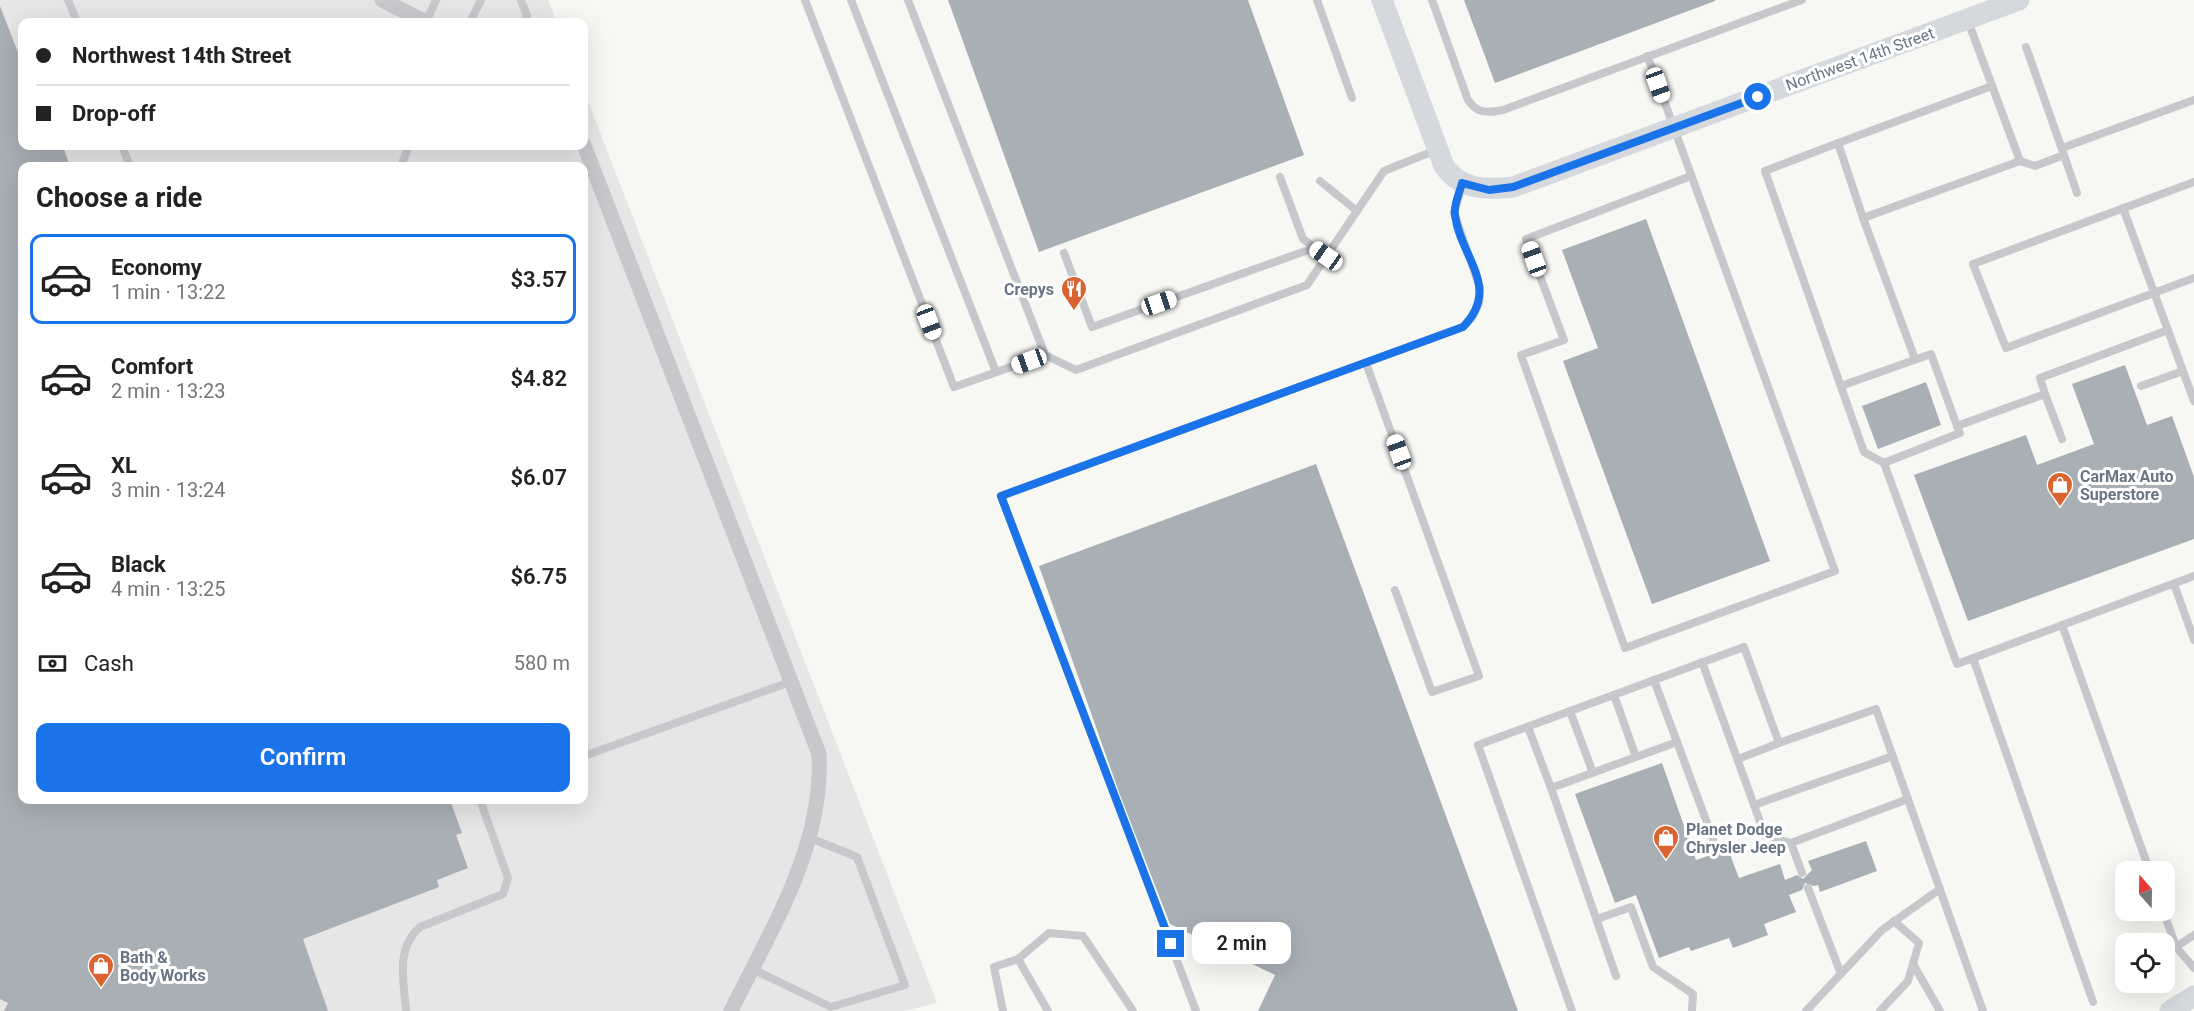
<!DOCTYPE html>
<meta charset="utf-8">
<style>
body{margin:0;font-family:Roboto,sans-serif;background:#f2f2f2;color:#222;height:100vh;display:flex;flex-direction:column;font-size:22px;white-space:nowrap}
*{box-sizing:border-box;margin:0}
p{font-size:20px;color:#767676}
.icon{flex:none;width:33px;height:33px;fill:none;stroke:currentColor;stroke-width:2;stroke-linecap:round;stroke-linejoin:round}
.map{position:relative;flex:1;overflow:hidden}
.sheet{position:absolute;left:18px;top:162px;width:570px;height:642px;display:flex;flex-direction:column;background:#fff;border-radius:12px;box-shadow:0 6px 24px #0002}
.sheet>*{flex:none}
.hud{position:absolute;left:18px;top:18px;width:570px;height:132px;border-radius:12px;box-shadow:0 6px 24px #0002;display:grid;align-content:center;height:132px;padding:0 18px;background:#fff}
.needle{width:39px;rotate:340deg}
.buttons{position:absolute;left:2115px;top:861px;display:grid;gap:12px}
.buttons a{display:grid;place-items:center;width:60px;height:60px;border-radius:12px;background:#fff;box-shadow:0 6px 24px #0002;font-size:30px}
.end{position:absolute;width:27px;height:27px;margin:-14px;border:8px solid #1a73e8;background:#fff;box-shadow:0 0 0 3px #fff}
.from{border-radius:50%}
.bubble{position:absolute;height:42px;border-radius:12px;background:#fff;box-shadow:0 6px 24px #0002;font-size:20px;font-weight:600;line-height:42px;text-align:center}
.car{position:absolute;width:18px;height:36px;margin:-18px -9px;border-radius:8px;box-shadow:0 0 4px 2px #0007;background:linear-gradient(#fff 24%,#345 0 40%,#fff 0 76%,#345 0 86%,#fff 0)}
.hud b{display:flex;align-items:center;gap:21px;height:57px;font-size:22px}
.hud b+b{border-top:2px solid #e0e0e0}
.hud i{width:15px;height:15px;background:#222}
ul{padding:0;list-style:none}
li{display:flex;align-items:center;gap:18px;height:90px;margin:0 12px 9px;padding:0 6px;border:3px solid transparent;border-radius:12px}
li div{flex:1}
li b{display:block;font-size:22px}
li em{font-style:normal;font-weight:600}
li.on{border-color:#1a73e8}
li>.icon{width:54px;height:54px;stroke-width:1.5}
h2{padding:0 18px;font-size:27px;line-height:72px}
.pay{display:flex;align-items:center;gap:15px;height:66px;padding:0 18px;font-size:22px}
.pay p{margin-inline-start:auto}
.primary-button{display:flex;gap:12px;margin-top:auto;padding:12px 18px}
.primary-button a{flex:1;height:69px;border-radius:12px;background:#1a73e8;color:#fff;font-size:24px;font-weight:600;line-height:69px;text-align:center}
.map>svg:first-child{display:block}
.built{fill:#e5e6e5;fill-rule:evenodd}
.building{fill:#a8afb5}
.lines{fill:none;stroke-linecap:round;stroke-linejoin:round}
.lane{stroke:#c6c8cc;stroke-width:8}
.street{stroke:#c6c8cc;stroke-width:15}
.secondary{stroke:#d5d8dc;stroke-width:21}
.route{stroke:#1a73e8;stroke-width:8}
.labels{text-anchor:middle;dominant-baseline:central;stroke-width:6;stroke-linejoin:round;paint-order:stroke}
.street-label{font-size:16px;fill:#687584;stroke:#fff}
.poi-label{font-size:16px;font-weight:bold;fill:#687584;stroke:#fff;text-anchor:start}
</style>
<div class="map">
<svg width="2194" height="1011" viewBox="0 0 2194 1011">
<rect width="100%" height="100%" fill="#f7f7f4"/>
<!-- built -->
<path class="built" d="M0 0H548L557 22H22V146H584V91L937 1003 904 1011H0ZM22 166H584V800H22Z"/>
<!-- building -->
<g class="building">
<polygon points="948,0 1248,0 1304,155 1039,252"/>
<polygon points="1464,0 1715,0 1715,1 1495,83"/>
<polygon points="0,6 22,63 22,146 63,146 70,166 22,166 22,800 450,800 462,833 456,835 468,868 437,880 439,887 303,939 328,1011 4,1011 8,1003 0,999"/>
<polygon points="1646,219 1770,561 1652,604 1563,361 1598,348 1562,250"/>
<polygon points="2125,365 2147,425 2172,416 2194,477 2194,539 1968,621 1914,475 2026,435 2037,465 2094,444 2072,384"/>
<polygon points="1926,382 1941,425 1878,449 1862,406"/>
<polygon points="1316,464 1518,1011 1258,1011 1275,975 1170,924 1120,795 1039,566"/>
<polygon points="1662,763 1696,860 1728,849 1739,878 1780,864 1785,880 1797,875 1803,879 1812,870 1808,861 1866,841 1877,871 1820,892 1818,885 1814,886 1805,883 1802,890 1789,895 1796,912 1764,924 1768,935 1733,948 1729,938 1691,951 1689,947 1659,958 1636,895 1615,903 1575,794"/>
</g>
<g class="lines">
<!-- lane -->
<g class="lane">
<polyline points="68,0 77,22"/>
<polyline points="521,0 527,16 524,22"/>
<polyline points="805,0 954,387 1045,355 1076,370 1307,285 1384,171 1436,150"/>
<polyline points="851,0 996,372"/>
<polyline points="908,0 1045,355"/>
<polyline points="1317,0 1352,98"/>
<path d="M1432 0 1468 100C1477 114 1488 113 1503 110L1802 0"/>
<polyline points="1968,21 2020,161 1863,218 1838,143 1992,86"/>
<polyline points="426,22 436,0"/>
<polyline points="470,22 481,0"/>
<polyline points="2026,47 2064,155"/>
<polyline points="1647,56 1653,70 1835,571 1625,648 1521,355 1564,340 1526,239 1691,176"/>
<polyline points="1838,143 1765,171 1864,452 1884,463 1957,664 2194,576"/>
<polyline points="122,146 130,166"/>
<polyline points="2062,148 2194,100"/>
<polyline points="2020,161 2035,166 2064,155 2077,193"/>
<polyline points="401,166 409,146"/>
<polyline points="1280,177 1303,239 1326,256"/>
<polyline points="1320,181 1357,211"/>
<polyline points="2194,182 1973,264 2006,348 2194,278"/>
<polyline points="2123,208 2194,401"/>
<polyline points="1863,218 1915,359"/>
<polyline points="1064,253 1092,327 1314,248"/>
<polyline points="1366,363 1479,676 1432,692 1395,590"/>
<polyline points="1841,386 1931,354 1957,426 2045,394 2040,378 2168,330"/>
<polyline points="2141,386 2183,371"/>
<polyline points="2045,394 2062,439"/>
<polyline points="1884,463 1960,433 1957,426"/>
<polyline points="2174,584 2194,640"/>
<polyline points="2062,625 2150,872"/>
<polyline points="1973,658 2093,1002"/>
<polyline points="1702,662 1754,805"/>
<polyline points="1654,680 1713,839"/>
<polyline points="1614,695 1636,757"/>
<polyline points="1570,711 1593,773"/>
<polyline points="1528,727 1551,788 1677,742"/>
<polyline points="584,756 790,682"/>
<polyline points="1738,759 1779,743"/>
<polyline points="1551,788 1616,976"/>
<polyline points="1791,843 1765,836 1754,805 1893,756"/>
<polyline points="1802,873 1791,843 1908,799"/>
<polyline points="1808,888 1841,974"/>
<polyline points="2163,910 2176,947 2194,968"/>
<polyline points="1597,919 1631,907 1653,967 1693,994 1692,1011"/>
<polyline points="2176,947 2194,935"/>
<polyline points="1018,959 1049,933 1083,936 1133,1011"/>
<polyline points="1913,964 1940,1011"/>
<polyline points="752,969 831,1007 905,985 857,857 810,838"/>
<path d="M406 1011C404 981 395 949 420 927L503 894 508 878 480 800"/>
<polyline points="1003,1011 994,967 1018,959 1048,1011"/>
<polyline points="1196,1011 1001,496 1463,327 1473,316 1479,303 1480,288 1454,213 1462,185"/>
<polyline points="1572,1011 1478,745 1744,647 1779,743 1876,709 1983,1011"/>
<polyline points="1806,1011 1882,930 1940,889"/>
<polyline points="1880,1011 1908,981 1919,943 1894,921"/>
</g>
<!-- street -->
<g class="street">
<polyline points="382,0 426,22"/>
<path d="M584 145 819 754C824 847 770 931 731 1011"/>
</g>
<!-- secondary -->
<g class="secondary">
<path d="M1382 0 1444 166C1461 190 1486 190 1513 187L2019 0"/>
<polyline points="2170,1011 2194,996"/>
</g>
</g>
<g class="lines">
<!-- route -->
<path class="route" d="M1171 944 1001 496 1463 327C1502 287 1460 257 1455 215 1453 206 1460 192 1462 183L1489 190 1513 187 1758 97"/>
</g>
<!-- icons -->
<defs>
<symbol id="restaurant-pin" viewBox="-11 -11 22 30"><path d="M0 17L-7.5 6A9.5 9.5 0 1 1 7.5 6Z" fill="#da6431" stroke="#fff"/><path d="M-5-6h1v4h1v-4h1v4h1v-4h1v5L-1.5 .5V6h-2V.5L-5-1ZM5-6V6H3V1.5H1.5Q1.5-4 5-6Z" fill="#fff"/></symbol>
<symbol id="shop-pin" viewBox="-11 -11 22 30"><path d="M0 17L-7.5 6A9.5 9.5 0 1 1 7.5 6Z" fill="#da6431" stroke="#fff"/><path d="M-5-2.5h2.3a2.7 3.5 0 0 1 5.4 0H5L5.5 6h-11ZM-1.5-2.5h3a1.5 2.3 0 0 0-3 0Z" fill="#fff"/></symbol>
</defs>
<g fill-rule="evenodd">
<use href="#restaurant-pin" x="1059" y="274" width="30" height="40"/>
<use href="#shop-pin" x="2045" y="470" width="30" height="40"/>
<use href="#shop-pin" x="1651" y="823" width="30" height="40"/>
<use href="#shop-pin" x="86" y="951" width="30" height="40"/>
</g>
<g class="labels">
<!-- street labels -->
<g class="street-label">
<text transform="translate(1860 59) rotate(-20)">Northwest 14th Street</text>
</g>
<!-- poi labels -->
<g class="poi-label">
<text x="1054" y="289" text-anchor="end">Crepys</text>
<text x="2080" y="476">CarMax Auto<tspan x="2080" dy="18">Superstore</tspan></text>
<text x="1686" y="829">Planet Dodge<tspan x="1686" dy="18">Chrysler Jeep</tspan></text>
<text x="120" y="957">Bath &amp;<tspan x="120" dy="18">Body Works</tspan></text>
</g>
</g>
</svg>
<div class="buttons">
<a><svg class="needle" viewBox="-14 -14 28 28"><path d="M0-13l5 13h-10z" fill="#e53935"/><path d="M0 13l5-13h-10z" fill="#767676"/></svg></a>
<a><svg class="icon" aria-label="locate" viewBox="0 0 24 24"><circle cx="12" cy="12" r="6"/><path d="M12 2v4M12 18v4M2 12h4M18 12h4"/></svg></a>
</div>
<i class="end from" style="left:1758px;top:97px"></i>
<i class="end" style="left:1171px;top:944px"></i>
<div class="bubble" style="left:1192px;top:922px;width:99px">2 min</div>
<i class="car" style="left:1658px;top:85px;rotate:160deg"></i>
<i class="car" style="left:1326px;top:256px;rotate:305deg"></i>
<i class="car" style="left:1534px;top:259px;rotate:340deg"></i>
<i class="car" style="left:1159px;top:303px;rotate:71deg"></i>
<i class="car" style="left:929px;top:322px;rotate:159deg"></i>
<i class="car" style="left:1029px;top:361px;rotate:250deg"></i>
<i class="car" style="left:1399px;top:452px;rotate:340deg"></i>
<div class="hud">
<b><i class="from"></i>Northwest 14th Street</b>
<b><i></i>Drop-off</b>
</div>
<section class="sheet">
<h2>Choose a ride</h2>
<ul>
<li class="on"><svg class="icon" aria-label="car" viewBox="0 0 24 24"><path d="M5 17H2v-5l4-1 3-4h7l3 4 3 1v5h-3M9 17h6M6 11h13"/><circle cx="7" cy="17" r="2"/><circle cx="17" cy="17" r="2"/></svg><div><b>Economy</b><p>1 min · 13:22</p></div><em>$3.57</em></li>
<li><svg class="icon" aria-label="car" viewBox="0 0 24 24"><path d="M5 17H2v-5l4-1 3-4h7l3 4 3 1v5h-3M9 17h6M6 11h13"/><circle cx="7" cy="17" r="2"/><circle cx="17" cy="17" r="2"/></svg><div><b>Comfort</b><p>2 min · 13:23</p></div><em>$4.82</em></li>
<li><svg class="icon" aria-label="car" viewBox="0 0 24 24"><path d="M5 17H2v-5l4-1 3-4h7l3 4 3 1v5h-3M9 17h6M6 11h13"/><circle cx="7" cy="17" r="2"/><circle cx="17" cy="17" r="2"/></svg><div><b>XL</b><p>3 min · 13:24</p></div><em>$6.07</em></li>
<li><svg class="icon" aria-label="car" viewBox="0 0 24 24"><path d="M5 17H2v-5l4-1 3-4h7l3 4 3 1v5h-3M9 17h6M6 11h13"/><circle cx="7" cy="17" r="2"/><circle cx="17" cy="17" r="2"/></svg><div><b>Black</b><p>4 min · 13:25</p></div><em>$6.75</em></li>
</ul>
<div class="pay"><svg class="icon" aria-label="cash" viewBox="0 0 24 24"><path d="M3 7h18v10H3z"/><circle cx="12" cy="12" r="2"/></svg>Cash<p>580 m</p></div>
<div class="primary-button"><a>Confirm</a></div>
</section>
</div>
